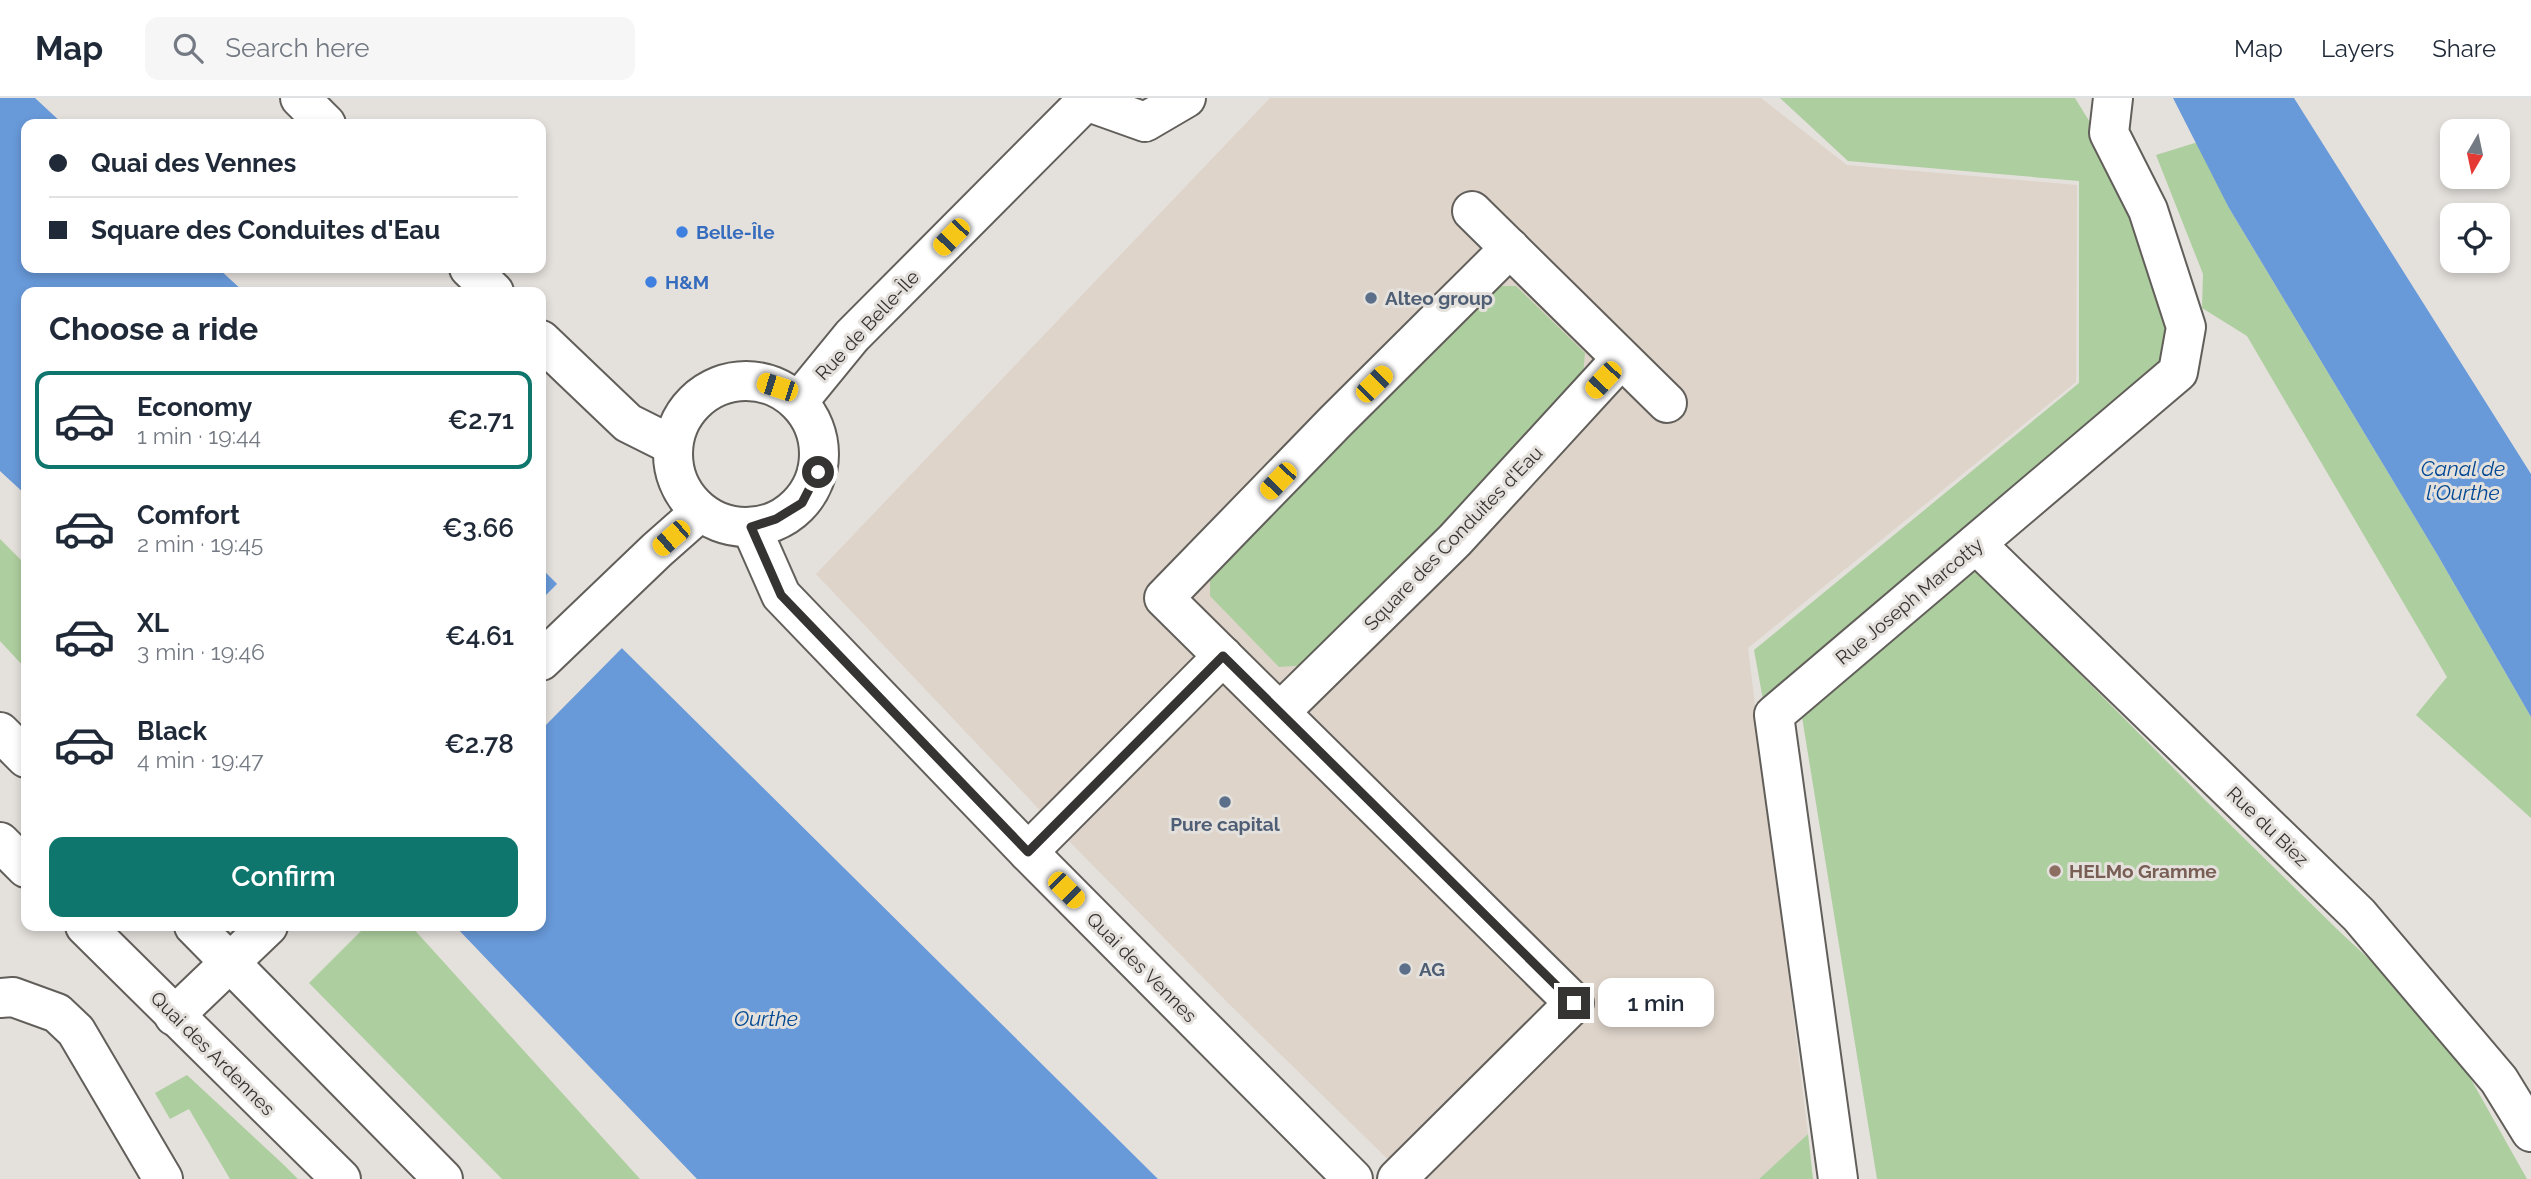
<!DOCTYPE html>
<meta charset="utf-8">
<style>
body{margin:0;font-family:Raleway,sans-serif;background:#f6f6f7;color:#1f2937;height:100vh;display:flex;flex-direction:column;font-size:26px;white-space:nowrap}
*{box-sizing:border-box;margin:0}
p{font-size:23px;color:#747a83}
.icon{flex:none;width:38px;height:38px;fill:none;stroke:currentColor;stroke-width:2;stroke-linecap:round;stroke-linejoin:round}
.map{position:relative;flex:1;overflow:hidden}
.drawer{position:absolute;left:21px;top:189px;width:525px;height:644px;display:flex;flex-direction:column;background:#fff;border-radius:14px;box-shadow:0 4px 10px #0003}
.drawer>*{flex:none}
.hud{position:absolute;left:21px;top:21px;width:525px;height:154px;border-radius:14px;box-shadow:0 4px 10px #0003;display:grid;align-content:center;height:154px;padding:0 28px;background:#fff}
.needle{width:46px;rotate:189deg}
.buttons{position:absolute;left:2440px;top:21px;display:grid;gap:14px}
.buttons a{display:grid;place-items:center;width:70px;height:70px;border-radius:14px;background:#fff;box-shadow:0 4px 10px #0003;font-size:35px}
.end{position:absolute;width:32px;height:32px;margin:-16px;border:9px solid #363433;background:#fff;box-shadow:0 0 0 4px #fff}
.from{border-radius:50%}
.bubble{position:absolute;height:49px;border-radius:14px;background:#fff;box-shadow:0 4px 10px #0003;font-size:23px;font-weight:600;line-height:49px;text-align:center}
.car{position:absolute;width:21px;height:42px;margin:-21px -10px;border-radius:9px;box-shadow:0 0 5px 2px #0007;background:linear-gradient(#f5c518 24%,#345 0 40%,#f5c518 0 76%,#345 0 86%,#f5c518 0)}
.hud b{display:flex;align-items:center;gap:24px;height:66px;font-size:26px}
.hud b+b{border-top:2px solid #e0e1e3}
.hud i{width:18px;height:18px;background:#1f2937}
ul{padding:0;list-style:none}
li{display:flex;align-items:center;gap:21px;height:98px;margin:0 14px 10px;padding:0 14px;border:4px solid transparent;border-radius:14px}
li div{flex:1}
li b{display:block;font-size:26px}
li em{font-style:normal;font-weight:600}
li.on{border-color:#0f766e}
li>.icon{width:63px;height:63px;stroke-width:1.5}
h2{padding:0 28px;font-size:32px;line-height:84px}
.action{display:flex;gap:14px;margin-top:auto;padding:14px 28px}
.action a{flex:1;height:80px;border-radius:14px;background:#0f766e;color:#fff;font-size:28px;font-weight:600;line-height:80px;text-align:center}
header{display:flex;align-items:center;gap:42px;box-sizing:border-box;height:98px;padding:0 35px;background:#fff;border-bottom:2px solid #e0e1e3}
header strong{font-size:33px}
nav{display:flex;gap:38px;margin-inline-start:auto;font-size:24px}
.search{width:490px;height:63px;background:#f6f6f7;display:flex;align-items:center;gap:18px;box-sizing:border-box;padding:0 24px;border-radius:14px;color:#747a83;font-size:26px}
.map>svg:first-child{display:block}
.built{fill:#ded4ca}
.green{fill:#adce9e}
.water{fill:#6899d9}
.pier{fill:#e4e0dc}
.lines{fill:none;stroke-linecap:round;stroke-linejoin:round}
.minor-casing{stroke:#625f5b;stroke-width:42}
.major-casing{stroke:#625f5b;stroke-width:42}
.minor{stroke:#fff;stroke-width:38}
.major{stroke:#fff;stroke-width:38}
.route{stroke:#363433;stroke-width:9}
.shop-dot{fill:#3f7fe0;stroke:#e4e0dc;stroke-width:2.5}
.service-dot{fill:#5c6f8a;stroke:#e4e0dc;stroke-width:2.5}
.education-dot{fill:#8d6e63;stroke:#e4e0dc;stroke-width:2.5}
.labels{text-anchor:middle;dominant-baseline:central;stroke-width:6;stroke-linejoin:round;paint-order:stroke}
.shop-label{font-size:19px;font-weight:bold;fill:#366cbe;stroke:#e4e0dc;text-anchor:start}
.service-label{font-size:19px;font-weight:bold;fill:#4e5e75;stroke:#e4e0dc;text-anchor:start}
.street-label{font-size:19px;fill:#363433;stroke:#e4e0dc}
.education-label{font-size:19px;font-weight:bold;fill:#785e54;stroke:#e4e0dc;text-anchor:start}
.water-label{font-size:21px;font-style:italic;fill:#004893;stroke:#e4e0dc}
</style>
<header>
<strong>Map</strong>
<div class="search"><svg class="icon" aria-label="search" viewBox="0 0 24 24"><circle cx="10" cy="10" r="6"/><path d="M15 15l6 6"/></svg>Search here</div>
<nav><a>Map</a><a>Layers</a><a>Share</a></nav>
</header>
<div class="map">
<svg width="2531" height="1081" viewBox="0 0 2531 1081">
<rect width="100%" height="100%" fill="#e4e0dc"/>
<!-- built -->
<polygon class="built" points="1270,0 1761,0 1847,67 2077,87 2076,284 1748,550 1808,1036 1759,1081 1408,1081 1226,903 1068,742 816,476"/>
<!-- green -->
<g class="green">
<polygon points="1780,0 2075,0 2099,39 2139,117 2168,227 2163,269 1764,607 1754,552 2079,285 2079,83 1848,63"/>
<polygon points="2198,44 2229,110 2437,456 2531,619 2531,720 2416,617 2447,579 2247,238 2202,210 2203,176 2156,57"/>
<polygon points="1492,188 1516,188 1585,255 1583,277 1309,567 1279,569 1210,498 1210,478"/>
<polygon points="0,441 26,467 26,571 0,543"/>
<polygon points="1976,471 2204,701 2340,834 2441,928 2527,1081 1877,1081 1802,619"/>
<polygon points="366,828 411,828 640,1081 502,1081 309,885"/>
<polygon points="187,977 285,1068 298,1081 230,1081 189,1011 170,1021 155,995"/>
<polygon points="1808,1036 1813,1081 1759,1081"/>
</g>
<!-- water -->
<g class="water">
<polygon points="0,0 35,0 63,26 26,26 26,170 218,170 244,194 26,194 26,397 0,373"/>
<polygon points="2173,0 2294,0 2531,376 2531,619 2437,456 2229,110"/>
<polygon points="541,470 1158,1081 697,1081 455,828 541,828"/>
</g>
<!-- pier -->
<polygon class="pier" points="559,484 624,548 541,632 541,502"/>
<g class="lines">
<defs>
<g id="minor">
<polyline points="300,0 326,26"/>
<polyline points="1084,0 1086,3 1145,24 1186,0"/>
<polyline points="1472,113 1667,305"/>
<polyline points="469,170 494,194"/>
<polyline points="541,242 628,325 672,347"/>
<circle cx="746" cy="356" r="73"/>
<polyline points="798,304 852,238 1086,3"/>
<polyline points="751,429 781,497 1028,754 1353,1081"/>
<polyline points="1976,446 2359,817 2499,982 2531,1034"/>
<polyline points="541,563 657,452 700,414"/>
<polyline points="1280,614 1455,442 1621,261"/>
<polyline points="0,634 26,660"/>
<polyline points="1028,754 1223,558"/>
<polyline points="194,828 443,1081"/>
<polyline points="0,900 13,899 57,915 76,933 163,1081"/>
<polyline points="174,918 268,828"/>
<polyline points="1397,1081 1574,905 1164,500 1335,324 1510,150"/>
<polyline points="1838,1081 1774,617 2178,274 2186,229 2148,112 2109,35 2113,0"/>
</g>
<g id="major">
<polyline points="0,744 26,770"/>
<polyline points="85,828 341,1081"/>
</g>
</defs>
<!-- minor casing -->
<use href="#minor" class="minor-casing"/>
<!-- major casing -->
<use href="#major" class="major-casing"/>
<!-- minor -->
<use href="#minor" class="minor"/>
<!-- major -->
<use href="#major" class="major"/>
</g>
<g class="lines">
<!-- route -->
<polyline class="route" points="818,374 802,405 776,421 751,429 781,497 1028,754 1223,558 1574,905"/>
</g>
<!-- markers -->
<g class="shop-dot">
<circle cx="682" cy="134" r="7"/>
<circle cx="651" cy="184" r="7"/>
</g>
<g class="service-dot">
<circle cx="1371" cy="200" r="7"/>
<circle cx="1225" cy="704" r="7"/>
<circle cx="1405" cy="871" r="7"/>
</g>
<circle class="education-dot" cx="2055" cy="773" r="7"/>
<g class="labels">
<!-- shop labels -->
<g class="shop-label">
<text x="696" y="134">Belle-Île</text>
<text x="665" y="184">H&amp;M</text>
</g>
<!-- service labels -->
<g class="service-label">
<text x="1385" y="200">Alteo group</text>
<text x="1225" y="726" text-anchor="middle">Pure capital</text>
<text x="1419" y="871">AG</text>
</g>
<!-- street labels -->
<g class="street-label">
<text transform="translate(867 227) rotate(-47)">Rue de Belle-Île</text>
<text transform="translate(1453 440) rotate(-46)">Square des Conduites d'Eau</text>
<text transform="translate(1909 503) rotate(-40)">Rue Joseph Marcotty</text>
<text transform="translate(2268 728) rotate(44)">Rue du Biez</text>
<text transform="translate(1142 869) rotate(45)">Quai des Vennes</text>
<text transform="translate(213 955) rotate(45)">Quai des Ardennes</text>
</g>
<!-- education labels -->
<g class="education-label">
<text x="2069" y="773">HELMo Gramme</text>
</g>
<!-- water labels -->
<g class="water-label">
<text x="2463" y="370">Canal de<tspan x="2463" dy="24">l'Ourthe</tspan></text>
<text x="766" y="920">Ourthe</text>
</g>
</g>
</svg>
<div class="buttons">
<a><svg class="needle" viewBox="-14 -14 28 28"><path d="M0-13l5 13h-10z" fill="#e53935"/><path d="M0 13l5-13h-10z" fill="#747a83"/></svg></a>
<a><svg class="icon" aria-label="locate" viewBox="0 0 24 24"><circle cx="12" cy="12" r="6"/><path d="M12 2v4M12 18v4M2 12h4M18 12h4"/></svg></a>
</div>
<i class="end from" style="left:818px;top:374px"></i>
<i class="end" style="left:1574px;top:905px"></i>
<div class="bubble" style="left:1598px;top:880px;width:116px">1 min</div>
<i class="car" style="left:951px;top:139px;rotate:224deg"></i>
<i class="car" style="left:1603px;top:282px;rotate:223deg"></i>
<i class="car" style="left:1374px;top:286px;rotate:45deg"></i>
<i class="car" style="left:777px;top:289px;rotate:288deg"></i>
<i class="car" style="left:1278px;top:383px;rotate:224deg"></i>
<i class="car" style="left:671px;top:440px;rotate:229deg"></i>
<i class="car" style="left:1066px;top:792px;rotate:135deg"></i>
<div class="hud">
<b><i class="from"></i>Quai des Vennes</b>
<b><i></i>Square des Conduites d'Eau</b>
</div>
<section class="drawer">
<h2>Choose a ride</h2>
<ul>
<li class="on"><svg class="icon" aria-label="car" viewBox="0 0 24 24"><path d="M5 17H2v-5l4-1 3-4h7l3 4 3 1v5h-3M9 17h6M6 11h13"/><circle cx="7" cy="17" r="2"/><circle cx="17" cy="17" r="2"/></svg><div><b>Economy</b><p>1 min · 19:44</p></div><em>€2.71</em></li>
<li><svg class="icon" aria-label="car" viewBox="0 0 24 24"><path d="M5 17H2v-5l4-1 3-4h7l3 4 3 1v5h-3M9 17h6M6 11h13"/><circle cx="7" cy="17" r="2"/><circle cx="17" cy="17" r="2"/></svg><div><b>Comfort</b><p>2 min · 19:45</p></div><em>€3.66</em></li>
<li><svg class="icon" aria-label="car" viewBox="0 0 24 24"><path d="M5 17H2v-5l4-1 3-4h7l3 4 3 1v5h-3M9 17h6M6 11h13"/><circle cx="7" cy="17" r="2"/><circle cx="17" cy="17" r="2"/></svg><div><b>XL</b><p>3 min · 19:46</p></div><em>€4.61</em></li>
<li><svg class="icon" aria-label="car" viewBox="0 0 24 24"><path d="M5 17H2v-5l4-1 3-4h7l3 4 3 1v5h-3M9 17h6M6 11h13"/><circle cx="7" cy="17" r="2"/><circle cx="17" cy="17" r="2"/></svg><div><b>Black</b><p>4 min · 19:47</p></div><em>€2.78</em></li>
</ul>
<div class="action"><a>Confirm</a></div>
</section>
</div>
